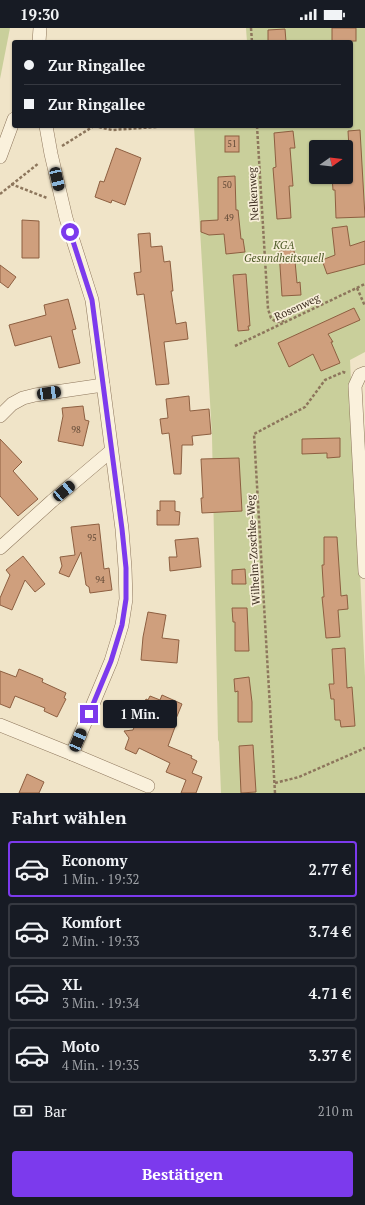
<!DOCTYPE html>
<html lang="de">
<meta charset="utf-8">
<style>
body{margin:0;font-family:"PT Serif",serif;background:#242831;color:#f1f3f6;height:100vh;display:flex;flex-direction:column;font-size:15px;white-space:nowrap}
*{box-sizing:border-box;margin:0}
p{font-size:13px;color:#9ea1a6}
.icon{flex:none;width:22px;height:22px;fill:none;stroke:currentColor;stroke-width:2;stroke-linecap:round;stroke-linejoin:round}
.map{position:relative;height:765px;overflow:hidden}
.panel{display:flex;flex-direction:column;background:#171b24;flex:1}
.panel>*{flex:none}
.hud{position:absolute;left:12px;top:12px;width:341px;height:88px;border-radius:4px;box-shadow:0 1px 3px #0004;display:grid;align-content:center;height:88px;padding:0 12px;background:#171b24}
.needle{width:26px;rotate:76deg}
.fabs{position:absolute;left:309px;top:112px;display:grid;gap:8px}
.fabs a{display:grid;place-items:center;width:44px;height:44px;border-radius:4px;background:#171b24;box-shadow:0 1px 3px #0004;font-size:20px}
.end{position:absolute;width:18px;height:18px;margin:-9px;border:5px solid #7c3aed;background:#fff;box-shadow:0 0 0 2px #fff}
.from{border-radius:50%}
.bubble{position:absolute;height:28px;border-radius:4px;background:#171b24;box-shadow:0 1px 3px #0004;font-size:13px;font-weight:700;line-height:28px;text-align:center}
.car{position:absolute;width:12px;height:24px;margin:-12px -6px;border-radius:5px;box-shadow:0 0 3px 1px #0007;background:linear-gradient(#222 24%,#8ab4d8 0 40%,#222 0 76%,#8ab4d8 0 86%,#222 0)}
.hud b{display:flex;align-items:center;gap:14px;height:38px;font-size:15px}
.hud b+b{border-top:1px solid #363941}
.hud i{width:10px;height:10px;background:#f1f3f6}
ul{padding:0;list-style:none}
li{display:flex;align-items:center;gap:12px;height:56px;margin:0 8px 6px;padding:0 4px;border:2px solid #363941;border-radius:4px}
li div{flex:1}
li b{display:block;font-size:15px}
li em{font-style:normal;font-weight:700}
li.active{border-color:#7c3aed}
li>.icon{width:36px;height:36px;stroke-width:1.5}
h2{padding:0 12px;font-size:18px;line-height:48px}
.pay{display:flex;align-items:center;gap:10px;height:44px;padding:0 12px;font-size:15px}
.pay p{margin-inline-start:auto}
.primary-button{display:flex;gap:8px;margin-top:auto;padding:8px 12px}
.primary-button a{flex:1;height:46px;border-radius:4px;background:#7c3aed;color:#fff;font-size:16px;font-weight:700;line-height:46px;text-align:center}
.status{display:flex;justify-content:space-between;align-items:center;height:28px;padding:0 20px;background:#171b24;direction:ltr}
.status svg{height:11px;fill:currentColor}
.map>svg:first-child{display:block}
.green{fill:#c9cf9b;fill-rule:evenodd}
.building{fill:#cf9f7d;stroke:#8d5f41}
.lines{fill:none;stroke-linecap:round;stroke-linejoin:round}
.street-casing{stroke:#8d765c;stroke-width:14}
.path{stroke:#8d765c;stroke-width:2.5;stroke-dasharray:3 2;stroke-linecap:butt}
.street{stroke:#faf1dc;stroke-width:13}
.route{stroke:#7c3aed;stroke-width:5}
.labels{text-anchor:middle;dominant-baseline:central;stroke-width:3.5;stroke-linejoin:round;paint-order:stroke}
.number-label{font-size:9px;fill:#624a37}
.street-label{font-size:11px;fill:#3d2e20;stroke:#f7eed8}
.park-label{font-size:11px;font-style:italic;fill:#4d5a26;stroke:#f7eed8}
</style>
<div class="status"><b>19:30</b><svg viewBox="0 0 49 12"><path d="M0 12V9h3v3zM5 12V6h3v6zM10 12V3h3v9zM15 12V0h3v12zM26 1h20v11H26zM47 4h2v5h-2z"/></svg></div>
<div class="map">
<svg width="365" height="765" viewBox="0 0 365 765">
<rect width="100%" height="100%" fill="#f0e4c8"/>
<!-- green -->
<g class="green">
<polygon points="0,0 10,0 0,51"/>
<path d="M246 0H365V324L350 332 365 649V765H221L219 714 218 712 212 408 194 98H351V14H247ZM316 119H346V149H316Z"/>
</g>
<!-- building -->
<g class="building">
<rect x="332" y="0" width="24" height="13"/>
<polygon points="285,1 286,14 268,14 268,2"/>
<polygon points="360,102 365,189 336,190 335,162 333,162 332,149 346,149 346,138 350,138 348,103"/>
<polygon points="293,103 295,120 290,120 293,158 289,158 291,190 277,191 273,140 276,139 274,105"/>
<rect x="225" y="108" width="14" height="16"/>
<polygon points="116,120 141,130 125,177 112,172 111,175 95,169 100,153 104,154"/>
<polygon points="235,148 236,182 238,182 241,211 243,211 245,224 226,226 224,206 209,207 201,204 201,193 218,192 218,149"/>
<polygon points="22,192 39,193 39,230 22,230"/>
<polygon points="347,198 350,218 365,213 365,236 327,246 322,232 335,227 332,200"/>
<polygon points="150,205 151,219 162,218 164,234 170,233 173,263 171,263 176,296 186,294 188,311 164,314 169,356 156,357 144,266 137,267 134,245 141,244 138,206"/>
<polygon points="294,222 297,255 300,254 301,267 282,268 279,223"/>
<polygon points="0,237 16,249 8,260 0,254"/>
<polygon points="246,246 250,298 248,298 249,302 238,303 233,247"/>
<polygon points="68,271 76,301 72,302 80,335 59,340 51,308 15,318 9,297 46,287 44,277"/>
<polygon points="354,280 360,292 328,306 333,314 331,314 340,335 321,343 313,326 289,339 278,315"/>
<polygon points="189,368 190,383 209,381 211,406 192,408 193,417 182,417 181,446 174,446 169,405 162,406 160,391 168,390 166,371"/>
<polygon points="83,378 85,392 89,393 83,418 58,413 63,388 62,380"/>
<polygon points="340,410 340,429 327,430 327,425 302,426 302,411"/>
<polygon points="0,411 22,434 13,443 38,471 18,488 0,468"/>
<polygon points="239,430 242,483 202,485 201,470 203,470 201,431"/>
<polygon points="160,473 175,473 175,483 180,484 179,497 157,497 157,482 160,483"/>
<polygon points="99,496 104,541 109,540 112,562 90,565 89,559 86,557 81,524 69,549 59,545 62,538 60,529 75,527 71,499"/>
<polygon points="324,509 337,509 341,568 347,567 348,581 338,582 340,609 326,610 322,569 324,569 322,537 324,537"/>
<polygon points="198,510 201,539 170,543 169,529 177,529 175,512"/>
<polygon points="23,528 45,556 35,564 25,552 12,582 0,577 0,570 10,547 6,542"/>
<polygon points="245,541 246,556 232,556 232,542"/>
<polygon points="232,580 247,580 249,623 235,623 235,594 233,594"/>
<polygon points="148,584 166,587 162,610 179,612 177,635 141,632 143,609"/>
<polygon points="345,620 347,660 352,659 355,698 341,699 340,692 335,692 334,671 331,671 329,656 334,656 332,621"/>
<polygon points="19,641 43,651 42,654 66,665 64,670 66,671 57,689 44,683 45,680 15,668 10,680 0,676 0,643 16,649"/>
<polygon points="249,649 252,674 252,694 238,694 238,663 235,664 234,651"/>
<polygon points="162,667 182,676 173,698 175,699 168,718 192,728 191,730 197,733 192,745 202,749 196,765 181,765 186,752 166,744 170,735 139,720 136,726 125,721 129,710 124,703 133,702 146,671 148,672 150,668 160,672"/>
<polygon points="253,717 256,764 241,765 239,718"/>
<polygon points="27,746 44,754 39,765 19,765"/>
</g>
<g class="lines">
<defs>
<g id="street">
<polyline points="39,14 40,0"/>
<polyline points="0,129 14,91"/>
<polyline points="365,345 360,347 355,358 365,544"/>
<polyline points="0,388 12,376 23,370 35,367 103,357"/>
<polyline points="0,520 52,473 111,423"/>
<polyline points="0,697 72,726 111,633 122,597 126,571 125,540 122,501 92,272 66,190 51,126 46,98"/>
<polyline points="72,726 148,758"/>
</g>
</defs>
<!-- street casing -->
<use href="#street" class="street-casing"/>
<!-- path -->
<g class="path">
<polyline points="251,0 252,14"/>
<polyline points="94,98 112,102 171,98"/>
<polyline points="257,98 268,281 271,290 276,294 284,293"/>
<polyline points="62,118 94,98"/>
<polyline points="11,156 47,170"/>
<polyline points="0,166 39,135"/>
<polyline points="357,260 365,278"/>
<polyline points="235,318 365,256"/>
<polyline points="275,755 299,749 365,720"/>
<polyline points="275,765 254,406 305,379 325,352 343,344 346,345"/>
</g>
<!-- street -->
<use href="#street" class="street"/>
</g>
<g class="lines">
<!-- route -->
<polyline class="route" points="70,204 92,272 122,501 126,540 126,571 122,597 111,633 89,686"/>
</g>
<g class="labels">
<!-- number labels -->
<g class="number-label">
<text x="232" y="116">51</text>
<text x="227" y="157">50</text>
<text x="229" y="190">49</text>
<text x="76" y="402">98</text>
<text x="92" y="510">95</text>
<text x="100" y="552">94</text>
</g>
<!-- street labels -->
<g class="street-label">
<text transform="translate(253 166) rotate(-93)">Nelkenweg</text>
<text transform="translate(297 279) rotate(-25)">Rosenweg</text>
<text transform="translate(253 522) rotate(-93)">Wilhelm-Zoschke-Weg</text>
</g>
<!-- park labels -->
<g class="park-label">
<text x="284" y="217">KGA<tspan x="284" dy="13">Gesundheitsquell</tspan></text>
</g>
</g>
</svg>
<div class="fabs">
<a><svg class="needle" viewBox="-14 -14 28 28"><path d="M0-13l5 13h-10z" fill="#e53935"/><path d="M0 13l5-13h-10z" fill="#9ea1a6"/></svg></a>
</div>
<i class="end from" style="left:70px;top:204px"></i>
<i class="end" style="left:89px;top:686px"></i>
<div class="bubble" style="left:103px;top:672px;width:74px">1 Min.</div>
<i class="car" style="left:57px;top:151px;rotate:167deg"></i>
<i class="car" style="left:49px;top:365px;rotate:82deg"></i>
<i class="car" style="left:64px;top:463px;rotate:50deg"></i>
<i class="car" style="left:78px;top:712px;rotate:23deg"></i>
<div class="hud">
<b><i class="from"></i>Zur Ringallee</b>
<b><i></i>Zur Ringallee</b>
</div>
</div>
<section class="panel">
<h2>Fahrt wählen</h2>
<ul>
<li class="active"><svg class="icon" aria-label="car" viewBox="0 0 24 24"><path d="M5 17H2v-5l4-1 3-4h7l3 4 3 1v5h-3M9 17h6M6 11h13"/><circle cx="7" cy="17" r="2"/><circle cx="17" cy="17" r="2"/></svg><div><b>Economy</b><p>1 Min. · 19:32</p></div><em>2.77 €</em></li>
<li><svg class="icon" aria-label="car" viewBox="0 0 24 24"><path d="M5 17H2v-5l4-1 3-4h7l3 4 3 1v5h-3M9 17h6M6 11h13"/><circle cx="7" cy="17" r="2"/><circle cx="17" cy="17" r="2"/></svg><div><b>Komfort</b><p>2 Min. · 19:33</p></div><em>3.74 €</em></li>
<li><svg class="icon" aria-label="car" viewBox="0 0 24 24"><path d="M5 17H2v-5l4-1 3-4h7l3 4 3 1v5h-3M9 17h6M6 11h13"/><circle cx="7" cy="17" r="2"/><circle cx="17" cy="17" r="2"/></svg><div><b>XL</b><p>3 Min. · 19:34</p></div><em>4.71 €</em></li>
<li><svg class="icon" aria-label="car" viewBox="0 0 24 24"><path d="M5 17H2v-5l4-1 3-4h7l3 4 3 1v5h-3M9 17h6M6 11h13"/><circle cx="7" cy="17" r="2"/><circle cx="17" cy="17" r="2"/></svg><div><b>Moto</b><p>4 Min. · 19:35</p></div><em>3.37 €</em></li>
</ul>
<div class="pay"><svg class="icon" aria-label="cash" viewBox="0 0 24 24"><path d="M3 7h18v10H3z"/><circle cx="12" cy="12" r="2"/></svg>Bar<p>210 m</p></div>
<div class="primary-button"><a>Bestätigen</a></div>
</section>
